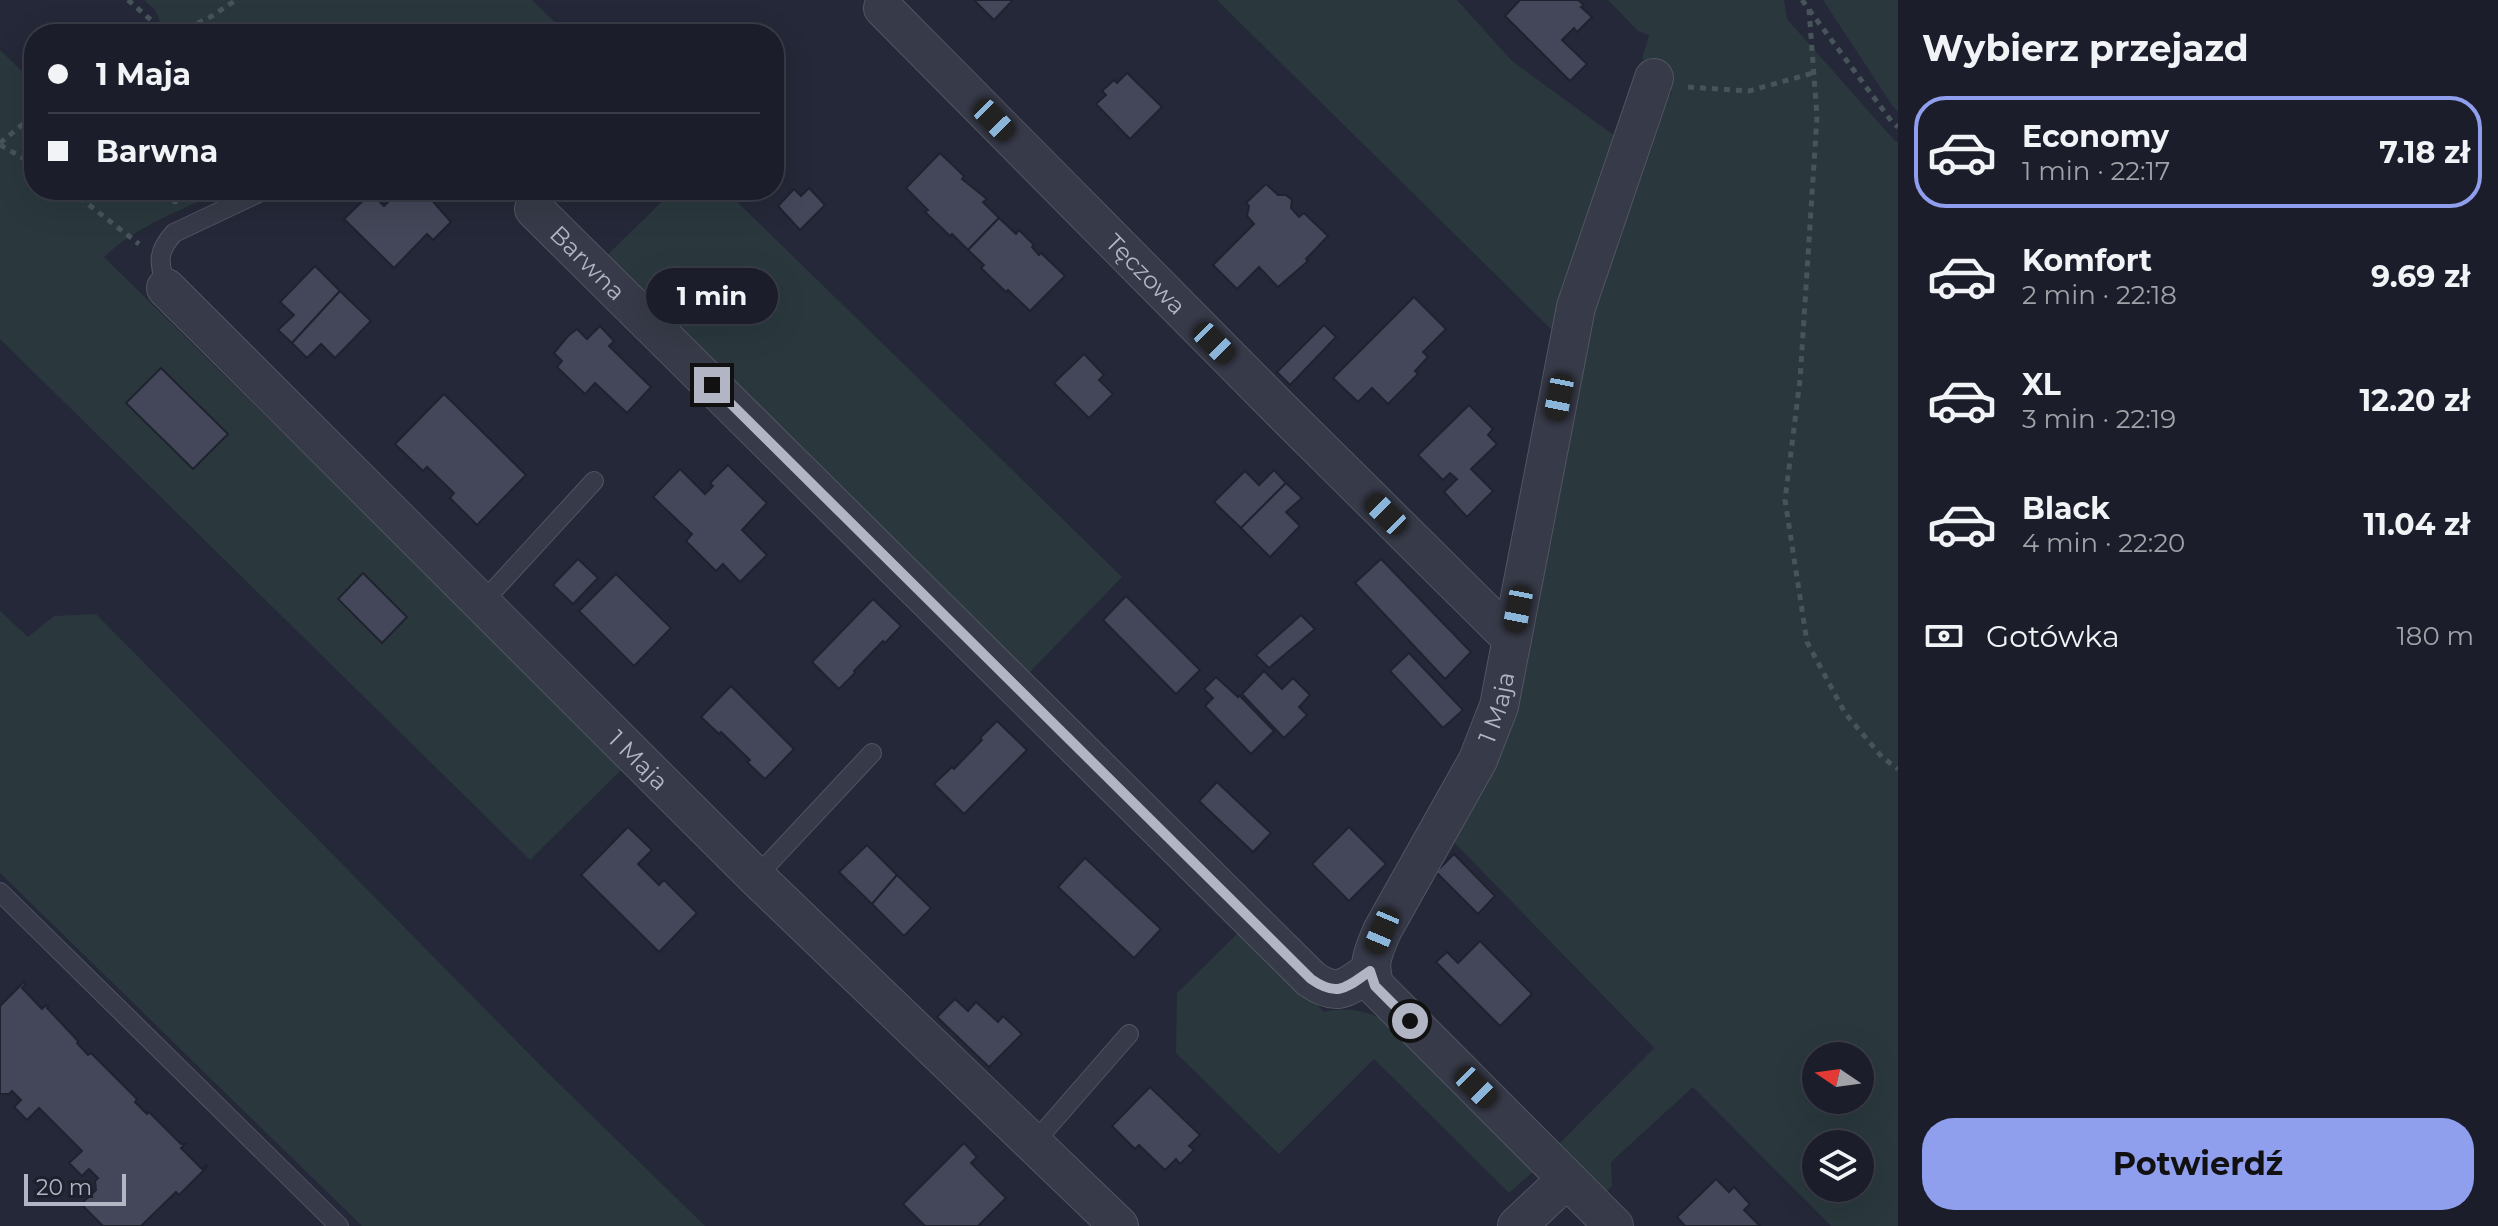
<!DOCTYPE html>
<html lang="pl">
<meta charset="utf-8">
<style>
body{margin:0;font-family:Montserrat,sans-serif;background:#242732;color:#f1f3f6;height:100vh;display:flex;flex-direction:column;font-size:30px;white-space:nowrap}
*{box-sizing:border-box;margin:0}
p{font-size:26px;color:#a0a2a8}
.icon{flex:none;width:44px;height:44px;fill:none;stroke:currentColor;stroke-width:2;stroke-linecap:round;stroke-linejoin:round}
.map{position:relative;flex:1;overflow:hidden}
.panel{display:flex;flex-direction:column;background:#1b1e2a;width:600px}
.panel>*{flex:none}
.hud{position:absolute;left:24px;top:24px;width:760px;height:176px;border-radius:32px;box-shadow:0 8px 32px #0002,0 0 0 2px #393c47;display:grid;align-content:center;height:176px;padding:0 24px;background:#1b1e2a}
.needle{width:52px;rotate:283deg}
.buttons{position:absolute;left:1802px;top:1042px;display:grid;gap:16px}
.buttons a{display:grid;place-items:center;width:72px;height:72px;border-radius:50%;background:#1b1e2a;box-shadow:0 8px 32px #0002,0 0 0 2px #393c47;font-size:40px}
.scale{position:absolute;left:24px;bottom:20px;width:102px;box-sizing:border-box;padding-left:8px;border:4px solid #b2b5c4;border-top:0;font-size:22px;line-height:28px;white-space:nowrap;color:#b2b5c4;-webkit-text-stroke:6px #1d202d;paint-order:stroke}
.end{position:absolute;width:36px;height:36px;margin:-18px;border:10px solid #b2b5c4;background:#111;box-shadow:0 0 0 4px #111}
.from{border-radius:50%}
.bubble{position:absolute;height:56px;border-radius:28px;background:#1b1e2a;box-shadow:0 8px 32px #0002,0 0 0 2px #393c47;font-size:26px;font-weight:700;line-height:56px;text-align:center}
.car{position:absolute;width:24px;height:48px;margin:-24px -12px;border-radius:10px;box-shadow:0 0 6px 2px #0007;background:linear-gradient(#222 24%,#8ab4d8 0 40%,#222 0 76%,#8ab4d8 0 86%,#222 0)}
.hud b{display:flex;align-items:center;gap:28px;height:76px;font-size:30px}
.hud b+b{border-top:2px solid #393c47}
.hud i{width:20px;height:20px;background:#f1f3f6}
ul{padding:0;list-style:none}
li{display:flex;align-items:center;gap:24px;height:112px;margin:0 16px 12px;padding:0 8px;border:4px solid transparent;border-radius:32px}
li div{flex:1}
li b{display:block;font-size:30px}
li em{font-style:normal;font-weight:700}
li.active{border-color:#8f9eed}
li>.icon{width:72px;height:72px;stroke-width:1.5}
h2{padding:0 24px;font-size:36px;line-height:96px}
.pay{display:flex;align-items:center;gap:20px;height:88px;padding:0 24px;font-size:30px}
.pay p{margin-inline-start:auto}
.button{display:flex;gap:16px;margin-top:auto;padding:16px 24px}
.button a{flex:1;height:92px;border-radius:32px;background:#8f9eed;color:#111;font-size:32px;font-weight:700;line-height:92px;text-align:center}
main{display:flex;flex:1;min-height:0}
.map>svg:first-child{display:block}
.green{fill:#2a383d;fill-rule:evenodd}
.building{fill:#434759;stroke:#1f222f;stroke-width:2}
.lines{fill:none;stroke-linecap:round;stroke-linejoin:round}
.service-casing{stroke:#525563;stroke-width:20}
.minor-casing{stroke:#525563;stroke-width:40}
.path{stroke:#47545a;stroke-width:5;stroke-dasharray:6 6;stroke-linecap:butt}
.service{stroke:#373a48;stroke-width:18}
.minor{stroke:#373a48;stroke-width:38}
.route{stroke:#b2b5c4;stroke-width:10}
.labels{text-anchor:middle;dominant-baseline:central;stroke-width:6;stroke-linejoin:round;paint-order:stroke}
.street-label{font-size:24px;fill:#b2b5c4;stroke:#1d202d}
</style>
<main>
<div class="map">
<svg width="1898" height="1226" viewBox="0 0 1898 1226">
<rect width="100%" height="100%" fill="#242838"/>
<!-- green -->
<g class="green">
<polygon points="144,0 532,0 567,34 166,34 155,10"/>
<polygon points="1217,0 1457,0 1512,61 1619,139 1560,338"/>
<path d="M1608 0H1784L1787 19 1895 141 1898 142V1226H1831L1693 1087 1611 1162 1612 1186 1603 1195 1554 1149 1654 1048 1445 833 1501 742 1582 308 1642 131 1672 93 1662 68 1642 59 1649 35 1638 31ZM1816 1056H1860V1100H1816ZM1816 1144H1860V1188H1816Z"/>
<polygon points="1823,0 1898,0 1898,112 1892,105"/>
<path d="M0 50 34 83V190H224C184 209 136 226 104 257L623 768 530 860 0 339Z"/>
<polygon points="674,190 725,190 1122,577 1028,674 604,258"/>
<polygon points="0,611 28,637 54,616 96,614 544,1069 705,1226 362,1226 0,873"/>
<path d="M1242 929 1324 1012C1344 1007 1362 1010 1380 1018L1534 1171 1509 1193 1374 1059 1279 1154 1176 1053 1177 993Z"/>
</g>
<!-- building -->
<g class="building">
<polygon points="974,0 1013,0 994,20"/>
<polygon points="1520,0 1578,0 1584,5 1581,7 1592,17 1577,32 1574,28 1562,40 1587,64 1570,81 1505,16"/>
<polygon points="1127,73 1162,107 1130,139 1096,104 1106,95 1102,91 1114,80 1117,83"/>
<polygon points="940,153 964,176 962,179 987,199 983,202 999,218 968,250 952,234 950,236 925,212 928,210 906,188"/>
<polygon points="1266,184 1278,195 1286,195 1292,200 1291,208 1299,217 1304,213 1328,236 1306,259 1308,261 1278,287 1259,267 1237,289 1213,265 1254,224 1247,216 1249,206 1246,203"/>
<polygon points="809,188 825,205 800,230 778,206 794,189 801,196"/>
<polygon points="400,190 419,190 421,192 423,190 451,222 433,240 427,234 394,268 344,219 371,193 384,206"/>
<polygon points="999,218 1016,234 1019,230 1034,245 1032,247 1039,255 1041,253 1065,276 1030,311 1008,290 1006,292 981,268 984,265 968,250"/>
<polygon points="315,266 340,291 292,343 278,330 294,315 280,302"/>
<polygon points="340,291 371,321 335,358 321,344 307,358 292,343"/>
<polygon points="1414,297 1446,329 1423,352 1428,357 1415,371 1418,374 1388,404 1372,388 1358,402 1333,378"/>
<polygon points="1324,325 1336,337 1290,385 1277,372"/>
<polygon points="600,326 614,341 609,346 651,387 627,413 595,383 585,394 557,367 562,361 554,353 568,336 577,329 587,339"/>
<polygon points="1084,354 1104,375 1099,380 1113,394 1089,418 1054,383"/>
<polygon points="161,368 228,434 193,469 126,403"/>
<polygon points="444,394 526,475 477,525 450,498 454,493 427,467 423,471 395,444"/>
<polygon points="1469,405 1493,429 1488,435 1497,444 1471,469 1493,491 1467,517 1444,492 1457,479 1450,473 1443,480 1418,455"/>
<polygon points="728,465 767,503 742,530 767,555 740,582 723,564 716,571 686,541 692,534 653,497 680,469 705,494 713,486 710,483"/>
<polygon points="1274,470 1286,483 1241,528 1214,502 1245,471 1259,485"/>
<polygon points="1286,483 1302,498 1286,512 1300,526 1270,557 1241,528"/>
<polygon points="578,559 598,578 573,604 553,585"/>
<polygon points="1381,559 1471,652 1445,679 1355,583"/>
<polygon points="363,573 407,617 382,643 338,599"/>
<polygon points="616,574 671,628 634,666 579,611"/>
<polygon points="1126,596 1200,670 1176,694 1103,620"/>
<polygon points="873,599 901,626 885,643 883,641 854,671 855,673 839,689 812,662"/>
<polygon points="1301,615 1315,629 1269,668 1256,655"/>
<polygon points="1409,653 1463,710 1443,728 1390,671"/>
<polygon points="1264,671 1282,689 1293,678 1310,695 1299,707 1307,715 1284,738 1242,694"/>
<polygon points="1216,677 1238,697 1239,695 1274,731 1251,754 1205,706 1213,698 1204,689"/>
<polygon points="731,686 794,749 765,779 747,762 750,760 721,732 719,734 701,717"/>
<polygon points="997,721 1027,750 964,814 934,784 952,767 954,769 982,740 980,738"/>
<polygon points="1217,782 1271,833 1253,852 1199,801"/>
<polygon points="628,827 652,850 638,864 659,885 664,880 697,913 659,952 581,875"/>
<polygon points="1349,827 1386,864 1349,901 1312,864"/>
<polygon points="867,845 897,875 872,904 839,872"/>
<polygon points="1454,854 1495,896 1478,914 1436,872"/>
<polygon points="1085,858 1161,929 1134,958 1058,887"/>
<polygon points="897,875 931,908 904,936 872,904"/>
<polygon points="1480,941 1532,994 1500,1026 1436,962 1447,952 1458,963"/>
<polygon points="24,982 26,984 22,988 42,1009 46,1005 48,1007 47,1008 78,1041 77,1043 88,1055 91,1053 137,1099 135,1102 147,1114 149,1112 181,1144 185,1144 181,1148 202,1169 206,1165 207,1167 179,1195 176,1192 141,1226 103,1226 81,1204 96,1190 95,1181 98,1178 89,1169 82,1176 69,1163 82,1151 39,1108 27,1120 14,1107 21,1100 12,1091 9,1094 0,1094 0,1006"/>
<polygon points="955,999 968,1011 976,1002 998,1022 1003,1016 1022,1034 989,1067 937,1017"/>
<polygon points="1150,1087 1200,1135 1189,1146 1194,1150 1180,1164 1176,1159 1165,1170 1139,1145 1135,1149 1112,1126"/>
<polygon points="964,1143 977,1157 971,1163 1006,1198 978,1226 925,1226 903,1204"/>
<polygon points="1716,1179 1729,1192 1734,1187 1750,1204 1744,1210 1760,1226 1685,1226 1677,1217"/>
</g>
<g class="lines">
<defs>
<g id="service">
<path d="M166 288C160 263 155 254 174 233L265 190"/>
<polyline points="482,603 594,481"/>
<polyline points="756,877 872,753"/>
<polyline points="0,892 339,1226"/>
<polyline points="1034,1143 1129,1034"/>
</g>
<g id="minor">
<path id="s1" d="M883 8 1281 410 1512 639"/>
<path id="s2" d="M534 209 1311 979C1338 998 1347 987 1370 971"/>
<path id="s3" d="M166 288 756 877 1119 1226"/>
<polyline points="1517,1226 1567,1179"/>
<path id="s4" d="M1614 1226 1375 986C1367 963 1373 953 1382 931L1478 760 1499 706 1576 307 1654 78"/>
</g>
</defs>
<!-- service casing -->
<use href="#service" class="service-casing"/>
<!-- minor casing -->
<use href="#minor" class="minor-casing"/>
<!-- path -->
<g class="path">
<polyline points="128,0 167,34"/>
<polyline points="1802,0 1892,122 1898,127"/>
<polyline points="1809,9 1817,117 1800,380 1785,500 1807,642 1845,713 1882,757 1898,769"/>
<polyline points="176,34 212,16 236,0"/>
<polyline points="1688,87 1749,91 1813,73"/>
<polyline points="0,143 34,115"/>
<polyline points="0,145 34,164"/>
<polyline points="70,190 139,244"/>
<polyline points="175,204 175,190"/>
</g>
<!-- service -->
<use href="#service" class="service"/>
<!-- minor -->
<use href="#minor" class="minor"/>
</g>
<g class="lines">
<!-- route -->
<path class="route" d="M712 385 1311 979C1338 998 1347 987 1370 971L1375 986 1410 1021"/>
</g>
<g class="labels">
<!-- street labels -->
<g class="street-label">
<text stroke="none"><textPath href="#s2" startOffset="76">Barwna</textPath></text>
<text stroke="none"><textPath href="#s1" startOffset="374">Tęczowa</textPath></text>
<text stroke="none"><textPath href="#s4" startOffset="648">1 Maja</textPath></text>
<text stroke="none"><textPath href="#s3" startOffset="668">1 Maja</textPath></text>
</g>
</g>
</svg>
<div class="buttons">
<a><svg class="needle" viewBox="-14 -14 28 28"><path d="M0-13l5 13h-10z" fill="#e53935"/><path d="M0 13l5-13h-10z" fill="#a0a2a8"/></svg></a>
<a><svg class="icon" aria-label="layers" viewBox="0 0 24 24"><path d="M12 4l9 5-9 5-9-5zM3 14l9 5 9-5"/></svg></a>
</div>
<div class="scale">20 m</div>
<i class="end from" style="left:1410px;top:1021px"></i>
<i class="end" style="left:712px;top:385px"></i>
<div class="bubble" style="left:646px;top:268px;width:132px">1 min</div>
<i class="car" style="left:994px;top:120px;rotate:136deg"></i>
<i class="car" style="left:1214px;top:343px;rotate:135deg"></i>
<i class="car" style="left:1559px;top:397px;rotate:191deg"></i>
<i class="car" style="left:1386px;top:514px;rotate:315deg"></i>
<i class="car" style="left:1518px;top:609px;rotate:191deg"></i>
<i class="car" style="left:1382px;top:931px;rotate:203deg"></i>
<i class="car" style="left:1476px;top:1087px;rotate:135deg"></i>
<div class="hud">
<b><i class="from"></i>1 Maja</b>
<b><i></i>Barwna</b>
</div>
</div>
<section class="panel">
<h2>Wybierz przejazd</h2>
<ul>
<li class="active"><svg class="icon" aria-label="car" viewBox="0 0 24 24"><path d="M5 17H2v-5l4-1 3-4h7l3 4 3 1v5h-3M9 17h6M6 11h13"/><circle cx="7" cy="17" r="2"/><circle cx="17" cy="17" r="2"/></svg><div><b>Economy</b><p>1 min · 22:17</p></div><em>7.18 zł</em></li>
<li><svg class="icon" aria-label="car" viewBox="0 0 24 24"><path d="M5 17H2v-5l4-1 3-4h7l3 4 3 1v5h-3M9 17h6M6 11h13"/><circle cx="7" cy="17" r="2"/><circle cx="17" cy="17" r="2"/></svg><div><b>Komfort</b><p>2 min · 22:18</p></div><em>9.69 zł</em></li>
<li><svg class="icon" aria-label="car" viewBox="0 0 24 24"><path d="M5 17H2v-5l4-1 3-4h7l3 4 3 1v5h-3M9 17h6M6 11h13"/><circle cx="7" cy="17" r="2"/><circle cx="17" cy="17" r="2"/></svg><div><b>XL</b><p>3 min · 22:19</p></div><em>12.20 zł</em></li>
<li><svg class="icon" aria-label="car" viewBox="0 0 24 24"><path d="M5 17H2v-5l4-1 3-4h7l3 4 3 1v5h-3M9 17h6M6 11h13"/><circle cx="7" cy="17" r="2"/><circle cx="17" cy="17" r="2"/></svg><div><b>Black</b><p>4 min · 22:20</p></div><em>11.04 zł</em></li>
</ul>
<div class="pay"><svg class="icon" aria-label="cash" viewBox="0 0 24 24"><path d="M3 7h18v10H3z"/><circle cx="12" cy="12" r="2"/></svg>Gotówka<p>180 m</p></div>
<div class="button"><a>Potwierdź</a></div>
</section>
</main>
